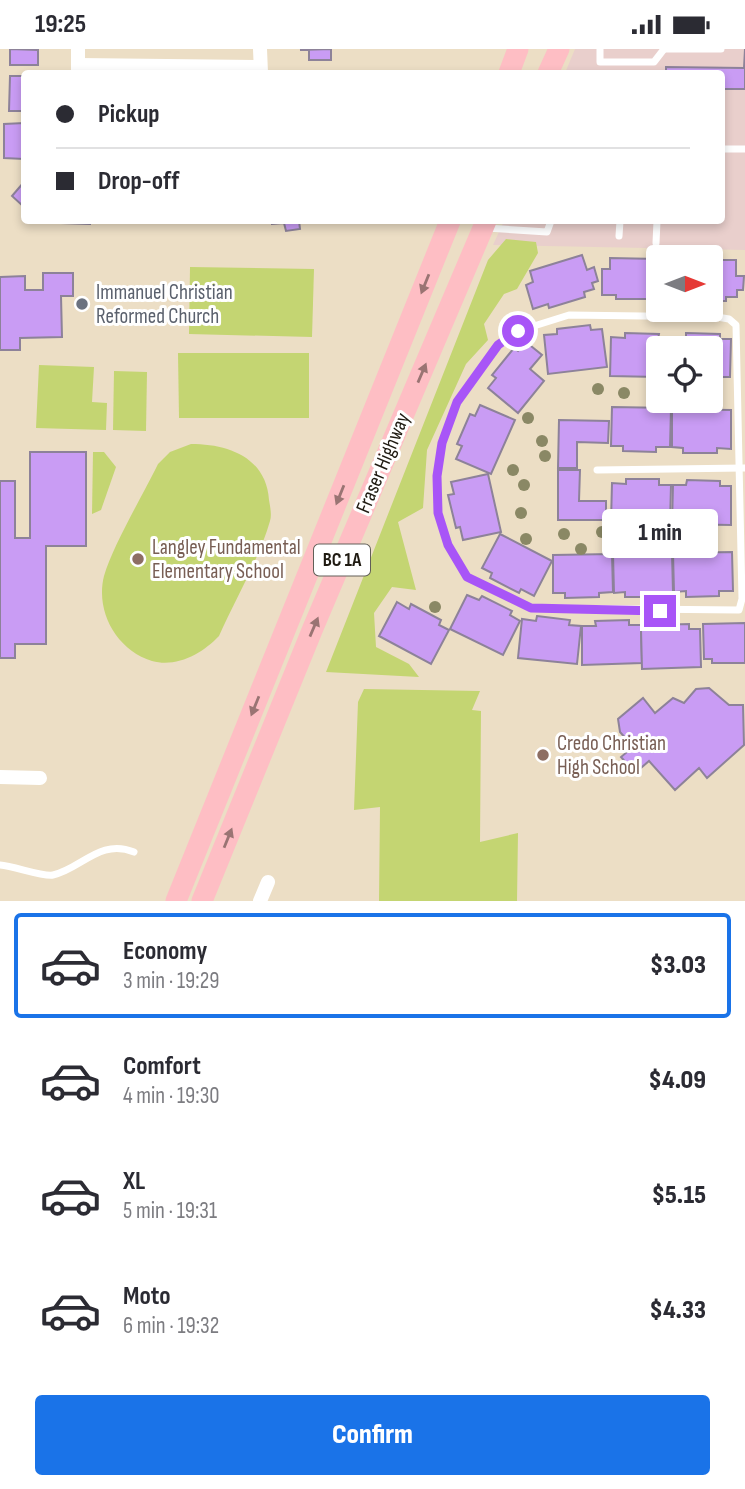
<!DOCTYPE html>
<meta charset="utf-8">
<style>
body{margin:0;font-family:"Sofia Sans Condensed",sans-serif;background:#f7f7f7;color:#2b2b33;height:100vh;display:flex;flex-direction:column;font-size:26px;white-space:nowrap}
*{box-sizing:border-box;margin:0}
p{font-size:23px;color:#7c7c81}
.icon{flex:none;width:38px;height:38px;fill:none;stroke:currentColor;stroke-width:2;stroke-linecap:round;stroke-linejoin:round}
.map{position:relative;height:852px;overflow:hidden}
.panel{display:flex;flex-direction:column;background:#fff;flex:1}
.panel>*{flex:none}
.banner{position:absolute;left:21px;top:21px;width:704px;height:154px;border-radius:7px;box-shadow:0 4px 10px #0003;display:grid;align-content:center;height:154px;padding:0 35px;background:#fff}
.needle{width:46px;rotate:90deg}
.controls{position:absolute;left:646px;top:196px;display:grid;gap:14px}
.controls a{display:grid;place-items:center;width:77px;height:77px;border-radius:7px;background:#fff;box-shadow:0 4px 10px #0003;font-size:35px}
.end{position:absolute;width:32px;height:32px;margin:-16px;border:9px solid #a855f7;background:#fff;box-shadow:0 0 0 4px #fff}
.from{border-radius:50%}
.bubble{position:absolute;height:49px;border-radius:7px;background:#fff;box-shadow:0 4px 10px #0003;font-size:23px;font-weight:800;line-height:49px;text-align:center}
.banner b{display:flex;align-items:center;gap:24px;height:66px;font-size:26px}
.banner b+b{border-top:2px solid #e1e1e2}
.banner i{width:18px;height:18px;background:#2b2b33}
ul{padding:12px 0 0;list-style:none}
li{display:flex;align-items:center;gap:21px;height:105px;margin:0 14px 10px;padding:0 21px;border:4px solid transparent;border-radius:7px}
li div{flex:1}
li b{display:block;font-size:26px}
li em{font-style:normal;font-weight:800}
li.current{border-color:#1a73e8}
li>.icon{width:63px;height:63px;stroke-width:1.5}
.cta{display:flex;gap:14px;margin-top:auto;padding:14px 35px}
.cta a{flex:1;height:80px;border-radius:7px;background:#1a73e8;color:#fff;font-size:28px;font-weight:800;line-height:80px;text-align:center}
.status{display:flex;justify-content:space-between;align-items:center;height:49px;padding:0 35px;background:#fff;direction:ltr}
.status svg{height:19px;fill:currentColor}
.map>svg:first-child{display:block}
.commercial{fill:#e9cfcc}
.green{fill:#c4d572}
.building{fill:#c99cf4;stroke:#8d8299;stroke-width:2}
.lines{fill:none;stroke-linecap:round;stroke-linejoin:round}
.service{stroke:#fff;stroke-width:7}
.minor{stroke:#fff;stroke-width:14}
.primary{stroke:#febec4;stroke-width:21}
.tree{fill:#8a8865}
.oneway{fill:#9a7473}
.route{stroke:#a855f7;stroke-width:9}
.worship-dot{fill:#6b7280;stroke:#fff;stroke-width:2.5}
.education-dot{fill:#8d6e63;stroke:#fff;stroke-width:2.5}
.labels{text-anchor:middle;dominant-baseline:central;stroke-width:6;stroke-linejoin:round;paint-order:stroke}
.shield{fill:#fff;stroke:#625f58;stroke-width:2}
.shield-label{font-size:19px;font-weight:bold;fill:#1f1a11}
.worship-label{font-size:21px;fill:#5b616d;stroke:#fff;text-anchor:start}
.street-label{font-size:21px;fill:#1f1a11;stroke:#fff}
.education-label{font-size:21px;fill:#785e54;stroke:#fff;text-anchor:start}
</style>
<div class="status"><b>19:25</b><svg viewBox="0 0 49 12"><path d="M0 12V9h3v3zM5 12V6h3v6zM10 12V3h3v9zM15 12V0h3v12zM26 1h20v11H26zM47 4h2v5h-2z"/></svg></div>
<div class="map">
<svg width="745" height="852" viewBox="0 0 745 852">
<rect width="100%" height="100%" fill="#ecdec5"/>
<!-- commercial -->
<polygon class="commercial" points="575,0 745,0 745,201 493,196 504,172 721,172 721,24 565,24"/>
<!-- green -->
<g class="green">
<polygon points="506,190 536,193 538,204 517,240 504,245 484,275 488,291 466,315 427,401 423,459 398,473 416,541 392,538 374,564 376,598 409,615 419,628 326,623 488,211"/>
<polygon points="190,218 314,220 312,288 189,285"/>
<polygon points="178,304 309,304 309,369 179,369"/>
<polygon points="39,316 94,318 92,353 107,354 106,381 36,379"/>
<polygon points="114,322 147,323 146,382 113,381"/>
<path d="M191 395C228 395 266 408 269 451 270 457 272 466 270 472 260 508 234 553 219 587 203 604 177 619 152 612 117 601 95 563 104 527 113 496 143 446 158 415L170 403Z"/>
<polygon points="93,403 104,403 116,418 101,461 92,465"/>
<polygon points="364,640 480,642 472,661 481,662 480,793 518,784 517,852 379,852 380,758 354,761 358,653"/>
</g>
<!-- building -->
<g class="building">
<polygon points="10,0 38,1 38,16 10,16"/>
<polygon points="331,0 331,11 309,11 309,1 300,1"/>
<polygon points="745,0 745,40 721,40 721,24 666,24 666,18 744,19"/>
<polygon points="10,27 24,27 24,62 9,62"/>
<polygon points="24,74 24,110 4,109 4,75"/>
<polygon points="24,133 24,158 12,147"/>
<polygon points="62,172 90,172 90,175 62,174"/>
<polygon points="272,172 299,172 300,180 286,182 284,174 272,175"/>
<polygon points="582,206 587,221 594,218 598,232 592,234 594,240 584,243 585,248 549,259 548,255 533,260 526,236 533,233 530,222"/>
<polygon points="610,209 658,210 658,246 654,246 654,250 616,250 616,246 602,246 602,220 610,220"/>
<polygon points="710,211 736,211 736,227 744,227 743,241 737,241 737,248 726,248 726,252 710,252"/>
<polygon points="43,224 73,224 73,247 61,247 62,288 20,289 20,301 0,301 0,228 25,227 25,241 43,241"/>
<polygon points="590,276 591,281 602,280 607,318 548,325 544,286 557,285 557,280"/>
<polygon points="625,284 659,285 658,290 670,290 670,299 658,299 658,328 610,327 611,288 625,289"/>
<polygon points="686,284 720,285 720,290 731,290 730,328 710,328 710,299 672,299 672,288 686,289"/>
<polygon points="526,293 542,306 530,320 544,332 518,364 488,339 496,329 492,326 514,299 518,302"/>
<polygon points="480,356 515,371 491,425 456,410 462,397 457,395 470,365 475,367"/>
<polygon points="612,358 671,359 670,398 656,398 656,403 623,402 623,397 611,397"/>
<polygon points="672,360 731,361 731,400 717,399 717,404 683,404 683,399 672,398"/>
<polygon points="559,371 609,372 608,394 577,393 577,419 558,419"/>
<polygon points="30,403 86,403 86,497 46,497 46,595 15,595 15,609 0,609 0,432 15,432 15,489 30,489"/>
<polygon points="558,421 580,421 579,452 606,452 606,471 558,471"/>
<polygon points="488,425 501,483 463,491 460,478 456,479 448,446 454,445 451,433"/>
<polygon points="626,430 659,430 659,436 671,436 670,474 611,473 612,434 626,435"/>
<polygon points="687,431 720,432 720,437 731,437 731,476 672,475 673,436 686,436"/>
<polygon points="500,485 552,512 534,547 521,540 519,544 490,529 492,524 482,519"/>
<polygon points="732,503 733,542 719,542 719,547 686,548 686,542 674,543 673,504"/>
<polygon points="672,504 673,543 659,543 659,548 625,548 625,543 614,544 613,505"/>
<polygon points="612,505 613,543 599,544 599,548 565,549 565,544 553,544 553,506"/>
<polygon points="467,546 479,551 482,547 512,562 510,566 520,572 503,606 450,580"/>
<polygon points="397,553 409,560 411,555 441,571 439,576 449,581 431,615 379,587"/>
<polygon points="537,567 570,571 569,576 581,577 577,615 518,609 522,570 536,572"/>
<polygon points="629,571 629,576 641,576 642,614 582,616 582,577 596,577 595,572"/>
<polygon points="745,574 745,614 712,614 712,610 704,610 703,575"/>
<polygon points="689,575 689,580 700,580 701,618 642,620 641,581 655,581 655,576"/>
<polygon points="709,639 729,656 743,656 744,696 707,729 699,719 675,741 649,712 635,724 621,708 633,698 620,683 618,670 643,649 655,664 673,649 684,654 696,640"/>
</g>
<g class="lines">
<!-- service -->
<g class="service">
<polyline points="600,0 600,13 654,13 664,0"/>
<polyline points="664,0 721,0"/>
<polyline points="721,100 745,100"/>
<polyline points="487,179 547,183 551,172"/>
<polyline points="619,187 620,172"/>
<polyline points="656,194 657,172"/>
<polygon points="569,266 717,268 729,270 736,276 742,550 739,561 531,559 467,528 448,496 438,464 437,427 442,394 457,353 498,296 518,282"/>
<polyline points="597,421 744,419"/>
<path d="M0 816C14 817 43 828 53 826 81 820 100 789 134 803"/>
</g>
<!-- minor -->
<g class="minor">
<polyline points="78,0 78,23"/>
<polyline points="260,0 261,24"/>
<polyline points="78,16 260,18"/>
<polyline points="0,728 40,729"/>
<polyline points="260,852 268,833"/>
</g>
<!-- primary -->
<g class="primary">
<polyline points="509,24 518,0"/>
<polyline points="548,24 559,0"/>
<polyline points="176,852 450,172"/>
<polyline points="202,852 313,579 486,172"/>
</g>
</g>
<!-- trees -->
<g class="tree">
<circle cx="598" cy="340" r="6"/>
<circle cx="624" cy="344" r="6"/>
<circle cx="528" cy="369" r="6"/>
<circle cx="542" cy="392" r="6"/>
<circle cx="545" cy="407" r="6"/>
<circle cx="513" cy="421" r="6"/>
<circle cx="524" cy="436" r="6"/>
<circle cx="521" cy="464" r="6"/>
<circle cx="684" cy="482" r="6"/>
<circle cx="602" cy="483" r="6"/>
<circle cx="564" cy="485" r="6"/>
<circle cx="709" cy="485" r="6"/>
<circle cx="526" cy="490" r="6"/>
<circle cx="612" cy="491" r="6"/>
<circle cx="636" cy="491" r="6"/>
<circle cx="664" cy="492" r="6"/>
<circle cx="581" cy="500" r="6"/>
<circle cx="435" cy="558" r="6"/>
</g>
<!-- one-way arrows -->
<defs><path id="oneway-solid" d="M-6-.8H1V-3.2L6.5 0L1 3.2V.8H-6Z" transform="scale(1.75)"/></defs>
<g class="oneway">
<use href="#oneway-solid" transform="translate(425 235) rotate(112)"/>
<use href="#oneway-solid" transform="translate(422 324) rotate(-67)"/>
<use href="#oneway-solid" transform="translate(340 446) rotate(112)"/>
<use href="#oneway-solid" transform="translate(314 578) rotate(-67)"/>
<use href="#oneway-solid" transform="translate(255 657) rotate(112)"/>
<use href="#oneway-solid" transform="translate(228 789) rotate(-68)"/>
</g>
<g class="lines">
<!-- route -->
<polyline class="route" points="518,282 498,296 457,353 442,394 437,427 438,464 448,496 467,528 531,559 660,562"/>
</g>
<!-- markers -->
<circle class="worship-dot" cx="82" cy="255" r="7"/>
<g class="education-dot">
<circle cx="138" cy="510" r="7"/>
<circle cx="543" cy="706" r="7"/>
</g>
<g class="labels">
<!-- shield labels -->
<rect class="shield" x="314" y="495.5" width="56" height="31" rx="5"/>
<g class="shield-label">
<text x="342" y="511">BC 1A</text>
</g>
<!-- worship labels -->
<g class="worship-label">
<text x="96" y="243">Immanuel Christian<tspan x="96" dy="24">Reformed Church</tspan></text>
</g>
<!-- street labels -->
<g class="street-label">
<text transform="translate(383 414) rotate(-67)">Fraser Highway</text>
</g>
<!-- education labels -->
<g class="education-label">
<text x="152" y="498">Langley Fundamental<tspan x="152" dy="24">Elementary School</tspan></text>
<text x="557" y="694">Credo Christian<tspan x="557" dy="24">High School</tspan></text>
</g>
</g>
</svg>
<div class="controls">
<a><svg class="needle" viewBox="-14 -14 28 28"><path d="M0-13l5 13h-10z" fill="#e53935"/><path d="M0 13l5-13h-10z" fill="#7c7c81"/></svg></a>
<a><svg class="icon" aria-label="locate" viewBox="0 0 24 24"><circle cx="12" cy="12" r="6"/><path d="M12 2v4M12 18v4M2 12h4M18 12h4"/></svg></a>
</div>
<i class="end from" style="left:518px;top:282px"></i>
<i class="end" style="left:660px;top:562px"></i>
<div class="bubble" style="left:602px;top:460px;width:116px">1 min</div>
<div class="banner">
<b><i class="from"></i>Pickup</b>
<b><i></i>Drop-off</b>
</div>
</div>
<section class="panel">
<ul>
<li class="current"><svg class="icon" aria-label="car" viewBox="0 0 24 24"><path d="M5 17H2v-5l4-1 3-4h7l3 4 3 1v5h-3M9 17h6M6 11h13"/><circle cx="7" cy="17" r="2"/><circle cx="17" cy="17" r="2"/></svg><div><b>Economy</b><p>3 min · 19:29</p></div><em>$3.03</em></li>
<li><svg class="icon" aria-label="car" viewBox="0 0 24 24"><path d="M5 17H2v-5l4-1 3-4h7l3 4 3 1v5h-3M9 17h6M6 11h13"/><circle cx="7" cy="17" r="2"/><circle cx="17" cy="17" r="2"/></svg><div><b>Comfort</b><p>4 min · 19:30</p></div><em>$4.09</em></li>
<li><svg class="icon" aria-label="car" viewBox="0 0 24 24"><path d="M5 17H2v-5l4-1 3-4h7l3 4 3 1v5h-3M9 17h6M6 11h13"/><circle cx="7" cy="17" r="2"/><circle cx="17" cy="17" r="2"/></svg><div><b>XL</b><p>5 min · 19:31</p></div><em>$5.15</em></li>
<li><svg class="icon" aria-label="car" viewBox="0 0 24 24"><path d="M5 17H2v-5l4-1 3-4h7l3 4 3 1v5h-3M9 17h6M6 11h13"/><circle cx="7" cy="17" r="2"/><circle cx="17" cy="17" r="2"/></svg><div><b>Moto</b><p>6 min · 19:32</p></div><em>$4.33</em></li>
</ul>
<div class="cta"><a>Confirm</a></div>
</section>
